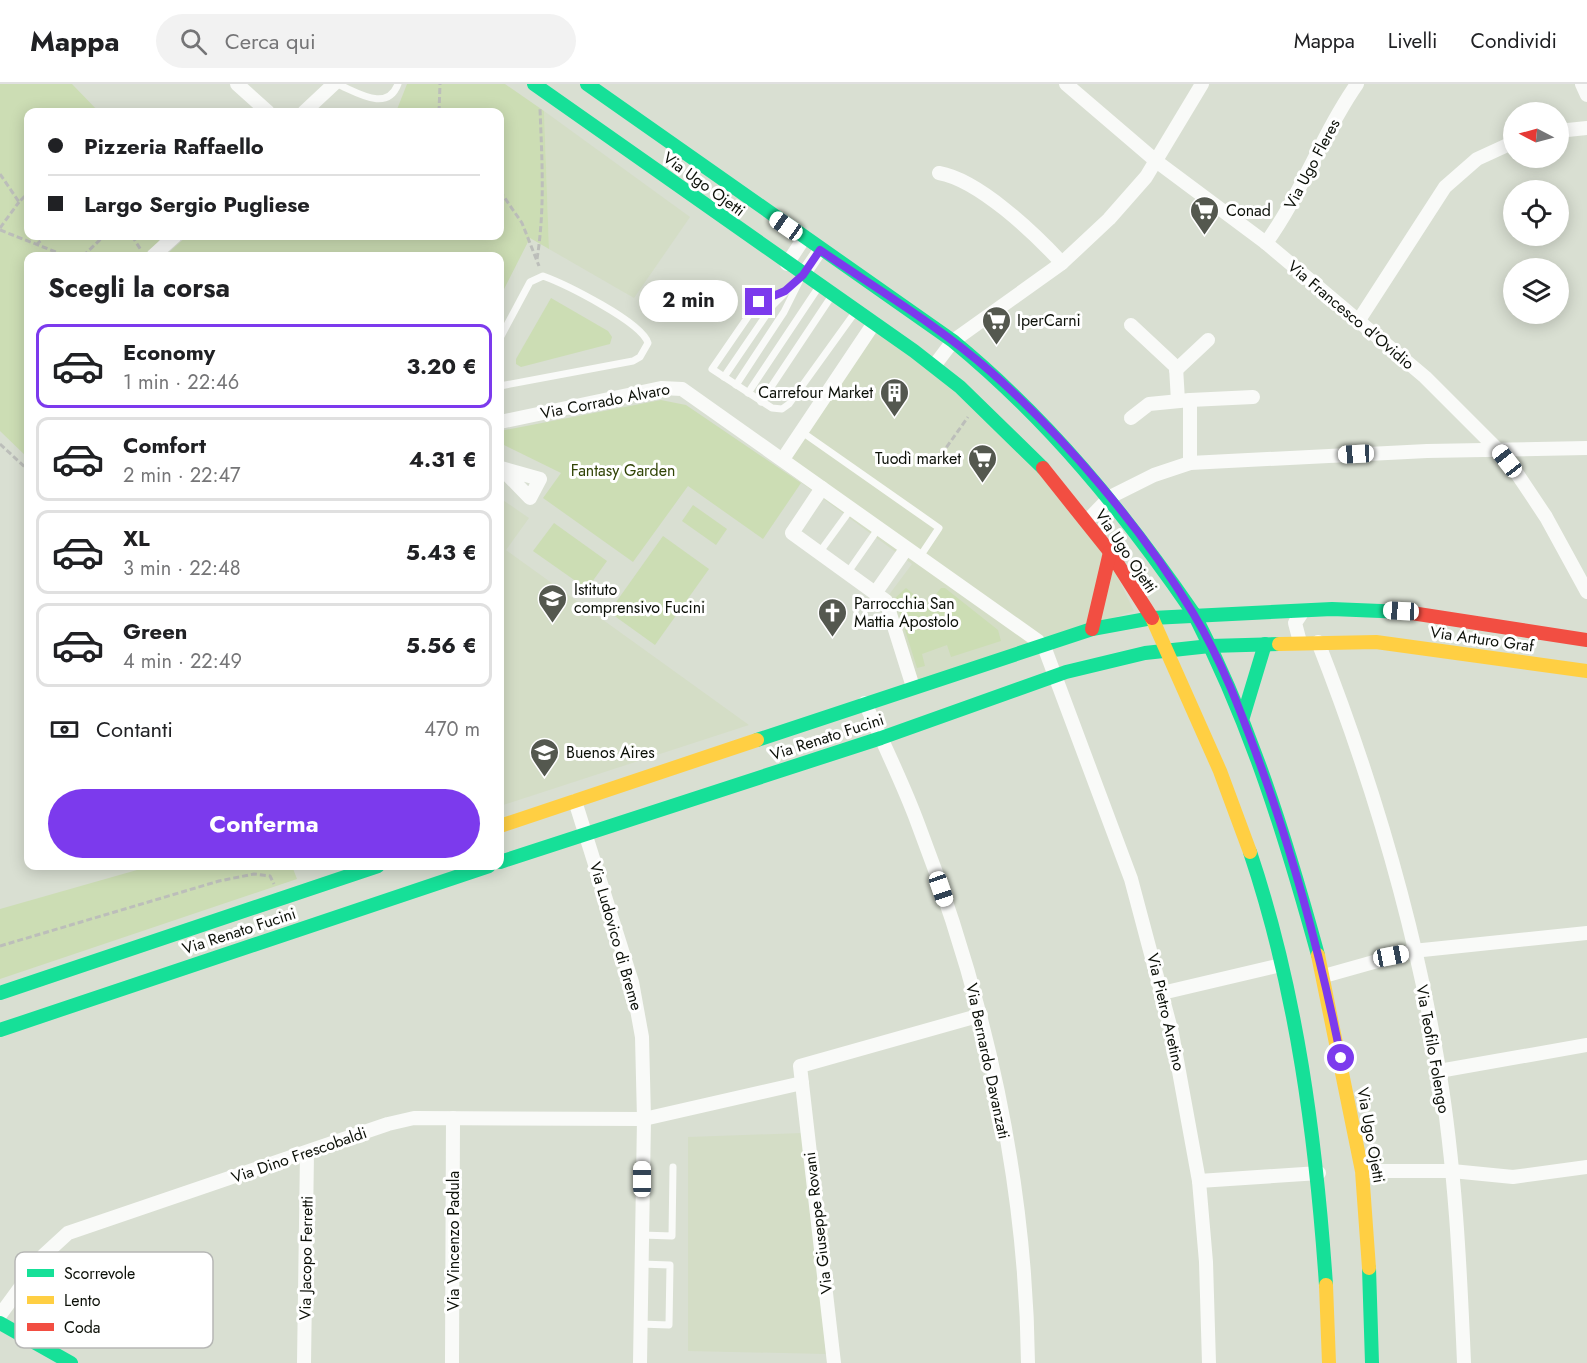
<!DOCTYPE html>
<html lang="it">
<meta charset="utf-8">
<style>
body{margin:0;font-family:Jost,sans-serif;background:#f2f2f2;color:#202124;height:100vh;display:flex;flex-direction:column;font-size:22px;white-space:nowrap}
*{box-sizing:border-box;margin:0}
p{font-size:20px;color:#757577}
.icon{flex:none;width:33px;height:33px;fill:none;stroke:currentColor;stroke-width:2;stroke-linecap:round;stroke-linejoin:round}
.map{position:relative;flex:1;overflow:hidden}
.details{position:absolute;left:24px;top:168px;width:480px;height:618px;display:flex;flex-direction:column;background:#fff;border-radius:12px;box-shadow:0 3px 15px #0003}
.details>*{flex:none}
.banner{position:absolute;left:24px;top:24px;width:480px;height:132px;border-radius:12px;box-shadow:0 3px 15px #0003;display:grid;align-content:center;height:132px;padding:0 24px;background:#fff}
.needle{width:39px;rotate:276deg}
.controls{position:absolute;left:1503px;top:18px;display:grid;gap:12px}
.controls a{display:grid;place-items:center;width:66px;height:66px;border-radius:50%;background:#fff;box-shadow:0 3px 15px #0003;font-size:30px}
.end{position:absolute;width:27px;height:27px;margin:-14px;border:8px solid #7c3aed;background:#fff;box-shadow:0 0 0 3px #fff}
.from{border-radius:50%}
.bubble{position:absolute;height:42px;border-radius:21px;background:#fff;box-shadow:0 3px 15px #0003;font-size:20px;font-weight:700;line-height:42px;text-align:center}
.car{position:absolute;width:18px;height:36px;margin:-18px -9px;border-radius:8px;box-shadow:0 0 4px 2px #0007;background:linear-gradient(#fff 24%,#345 0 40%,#fff 0 76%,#345 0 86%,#fff 0)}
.banner b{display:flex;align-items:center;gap:21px;height:57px;font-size:22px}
.banner b+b{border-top:2px solid #e0e0e0}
.banner i{width:15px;height:15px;background:#202124}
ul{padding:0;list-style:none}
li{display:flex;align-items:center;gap:18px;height:84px;margin:0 12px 9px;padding:0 12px;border:3px solid #e0e0e0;border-radius:12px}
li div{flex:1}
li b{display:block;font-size:22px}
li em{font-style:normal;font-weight:700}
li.on{border-color:#7c3aed}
li>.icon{width:54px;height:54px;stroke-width:1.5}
h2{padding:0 24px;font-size:27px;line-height:72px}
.pay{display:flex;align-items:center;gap:15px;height:66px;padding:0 24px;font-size:22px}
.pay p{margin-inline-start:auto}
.action{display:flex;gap:12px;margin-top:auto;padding:12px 24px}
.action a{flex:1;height:69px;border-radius:36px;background:#7c3aed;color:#fff;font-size:24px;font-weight:700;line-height:69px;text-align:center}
header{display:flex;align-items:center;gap:36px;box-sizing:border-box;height:84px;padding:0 30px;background:#fff;border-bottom:2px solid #e0e0e0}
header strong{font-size:28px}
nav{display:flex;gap:33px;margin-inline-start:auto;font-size:21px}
.search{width:420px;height:54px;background:#f2f2f2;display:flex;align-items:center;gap:15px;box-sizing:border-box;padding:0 21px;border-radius:33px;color:#757577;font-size:22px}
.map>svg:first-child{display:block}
.built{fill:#d4ddc6}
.green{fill:#ccddb4}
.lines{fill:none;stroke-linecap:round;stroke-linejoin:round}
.path{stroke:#bcbeba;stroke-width:3;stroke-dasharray:6 3;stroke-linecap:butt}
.lane{stroke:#f9faf8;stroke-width:7}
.street{stroke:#f9faf8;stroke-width:14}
.fast{stroke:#16e098;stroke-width:14}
.slow{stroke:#ffcf43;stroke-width:14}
.jam{stroke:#f24e42;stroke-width:14}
.route{stroke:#7c3aed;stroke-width:8}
.labels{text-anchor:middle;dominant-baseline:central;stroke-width:6;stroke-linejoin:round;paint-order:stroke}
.street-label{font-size:16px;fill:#0c1008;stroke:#fff}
.poi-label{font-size:16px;fill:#0c1008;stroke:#fff;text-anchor:start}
.park-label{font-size:16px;fill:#314406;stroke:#fff}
.key{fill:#fff;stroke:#b6b7b5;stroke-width:1.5}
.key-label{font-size:16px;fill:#0c1008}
</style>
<header>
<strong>Mappa</strong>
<div class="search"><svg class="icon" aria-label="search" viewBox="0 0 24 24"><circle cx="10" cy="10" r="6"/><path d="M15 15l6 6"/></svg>Cerca qui</div>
<nav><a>Mappa</a><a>Livelli</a><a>Condividi</a></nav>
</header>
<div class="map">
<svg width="1587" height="1279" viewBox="0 0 1587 1279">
<rect width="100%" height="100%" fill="#d9dfd2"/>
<!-- built -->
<g class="built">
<polygon points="544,27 690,133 634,214 549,165"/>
<polygon points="877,245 928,283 1025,374 1105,467 1134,527 915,599 888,512 912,480 780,383"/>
<polygon points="500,414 529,434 506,466 749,641 500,722 500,618 502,614 500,612"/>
<polygon points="802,1049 826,1270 688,1267 688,1053"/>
</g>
<!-- green -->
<g class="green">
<polygon points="0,0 72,0 99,28 28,28 28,152 155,152 159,156 156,172 28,172 28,374 0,347"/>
<polygon points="407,0 505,0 544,27 549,165 530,154 500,213 500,172 165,172 187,152 500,152 500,28 396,28"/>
<polygon points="551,214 608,247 612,253 610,260 521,283 516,280 516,275"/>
<polygon points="661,316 686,321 801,399 763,455 688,402 633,478 543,414 561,389 500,359 500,347"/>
<polygon points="693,421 727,445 716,461 682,437"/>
<polygon points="554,439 607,477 587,505 533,467"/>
<polygon points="663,452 709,485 655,561 609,528"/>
<polygon points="906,504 927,521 941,504 945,504 998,546 1001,557 951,573 947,561 922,570 925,582 917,584 895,514"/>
<polygon points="151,782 292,782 297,795 0,895 0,825"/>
</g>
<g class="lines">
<!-- path -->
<g class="path">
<polyline points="439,28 440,0"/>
<polyline points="0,90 19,118 28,109"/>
<polyline points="500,107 522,139 539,182"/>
<polyline points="0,144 19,118"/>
<polyline points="0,146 66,172"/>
<polyline points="132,152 141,166"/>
<polyline points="36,161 46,152"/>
<polyline points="83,172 104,152"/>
<path d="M537 175C545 125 542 76 540 25"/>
<polyline points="0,360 28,386"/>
<polyline points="936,378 968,333"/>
<polyline points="0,862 219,797 254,790 270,792 274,800"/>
</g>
<!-- lane -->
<g class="lane">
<path d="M337 0C357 8 387 29 398 0"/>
<polyline points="785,207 756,221 712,285 772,324 782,325 789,320 856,227"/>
<path d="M500 254 530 198 543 192C565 200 642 238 648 259L640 273 633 277 500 302"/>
<polyline points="724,293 773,221 803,191"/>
<polyline points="736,301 784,228 800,196"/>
<polyline points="748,309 818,204"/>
<polyline points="761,318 831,213"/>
<polyline points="802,348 939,444 919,474"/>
<polyline points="819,469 851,425"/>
<polyline points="848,488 878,445"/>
<polyline points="642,1151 672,1152 673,1083"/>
<polyline points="640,1240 669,1241 670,1181 641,1180"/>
</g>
<!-- street -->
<g class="street">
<polyline points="237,0 268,28"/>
<polyline points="1066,0 1156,77 1266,159 1425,293 1499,367 1516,388 1546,433 1587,508"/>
<polyline points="1582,0 1587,11"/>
<polyline points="304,28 334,0"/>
<polyline points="1558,47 1587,44"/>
<path d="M939 89C979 96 1034 149 1062 179"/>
<path d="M1266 159C1302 109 1322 50 1357 0"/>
<polyline points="153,172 175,152"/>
<polyline points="787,180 804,154"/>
<polyline points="803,191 820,166"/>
<polyline points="1359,236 1445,103 1477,75 1514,58"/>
<polyline points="1131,241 1176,283 1178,317"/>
<polyline points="934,282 953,257 1062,179 1109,135 1146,93 1202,0"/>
<polyline points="1176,286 1208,256"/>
<polyline points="1190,316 1253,313"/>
<polyline points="1131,334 1149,320 1190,316 1190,379"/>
<polyline points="500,338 661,304 682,305 1038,557 1045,565 1131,795 1172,949 1199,1097 1206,1178 1209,1279"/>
<polyline points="783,375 874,239"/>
<polyline points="500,383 530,414 540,395 501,384"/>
<polyline points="822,404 792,449 886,517 913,603"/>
<polyline points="1087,437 1110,413 1154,391 1190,379 1427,367 1587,364"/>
<polyline points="876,508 906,465"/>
<polyline points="1300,558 1295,539 1303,527"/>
<path d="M1318 558C1371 693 1415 842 1439 985 1455 1082 1460 1181 1464 1279"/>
<path d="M865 619C883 659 903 699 918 740 984 911 1026 1095 1028 1279"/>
<polyline points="575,717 632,898 642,953 644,1035 640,1279"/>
<polyline points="1324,892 1413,867 1587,849"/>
<polyline points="1162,909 1281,881"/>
<polyline points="1439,987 1587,961"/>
<polyline points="1362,1087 1452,1087 1513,1093 1587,1083"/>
<polyline points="1199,1097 1319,1089"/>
<polyline points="0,1231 44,1171 68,1149 388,1040 414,1034 644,1035 802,999"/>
<polyline points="304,1279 307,1069"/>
<polyline points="452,1279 453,1034"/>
<polyline points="834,1279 800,982 981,931"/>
</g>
<!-- fast -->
<g class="fast">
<polyline points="534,0 914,267 960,303 1043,384"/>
<path d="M587 0 953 257C1049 336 1124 428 1194 530"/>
<path d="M1194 530C1251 641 1285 751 1318 871"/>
<polyline points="1243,633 1265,560"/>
<polyline points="757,656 1092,545 1152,534 1332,525 1405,528"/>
<path d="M1250 768C1297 908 1316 1055 1326 1201"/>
<polyline points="500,778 881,654 1066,588 1145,569 1210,562 1279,560"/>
<polyline points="0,909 378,782"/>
<polyline points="0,946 489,782"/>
<polyline points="1369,1184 1372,1279"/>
<polyline points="0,1239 71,1279"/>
</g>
<!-- slow -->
<g class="slow">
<polyline points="1152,534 1220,687 1250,768"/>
<polyline points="1279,560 1376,558 1587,587"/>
<polyline points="500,742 757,656"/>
<polyline points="1318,871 1362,1087 1369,1184"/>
<polyline points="1326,1201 1329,1279"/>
</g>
<!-- jam -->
<g class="jam">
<polyline points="1043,384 1110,468 1152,534"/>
<polyline points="1405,528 1587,556"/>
<polyline points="1092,545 1110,468"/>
</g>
</g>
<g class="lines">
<!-- route -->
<path class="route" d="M759 218 785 207 803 191 820 166C877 205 939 242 991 288 1065 354 1142 444 1193 529 1222 577 1241 628 1260 680 1295 776 1321 874 1341 974"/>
</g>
<!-- icons -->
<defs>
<symbol id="supermarket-pin" viewBox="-11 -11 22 30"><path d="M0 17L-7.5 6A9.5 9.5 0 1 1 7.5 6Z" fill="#54584f" stroke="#fff"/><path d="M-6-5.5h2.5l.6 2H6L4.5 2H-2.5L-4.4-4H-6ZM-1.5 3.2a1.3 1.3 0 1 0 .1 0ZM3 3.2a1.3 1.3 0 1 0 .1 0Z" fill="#fff"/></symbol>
<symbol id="building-pin" viewBox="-11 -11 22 30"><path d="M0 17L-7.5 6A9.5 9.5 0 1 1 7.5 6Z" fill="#54584f" stroke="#fff"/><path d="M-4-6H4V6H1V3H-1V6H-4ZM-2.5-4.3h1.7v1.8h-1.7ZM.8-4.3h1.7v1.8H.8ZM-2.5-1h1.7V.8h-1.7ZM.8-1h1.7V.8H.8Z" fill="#fff"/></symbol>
<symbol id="school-pin" viewBox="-11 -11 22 30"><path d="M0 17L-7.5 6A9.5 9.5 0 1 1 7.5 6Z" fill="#54584f" stroke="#fff"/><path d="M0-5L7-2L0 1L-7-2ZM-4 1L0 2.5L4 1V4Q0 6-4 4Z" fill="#fff"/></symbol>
<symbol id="church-pin" viewBox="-11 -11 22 30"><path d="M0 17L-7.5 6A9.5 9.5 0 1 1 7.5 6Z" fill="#54584f" stroke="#fff"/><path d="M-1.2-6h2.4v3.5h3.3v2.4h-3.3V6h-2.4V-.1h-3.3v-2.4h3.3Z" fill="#fff"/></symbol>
</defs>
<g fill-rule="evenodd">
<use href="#supermarket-pin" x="1188" y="110" width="33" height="45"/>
<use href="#supermarket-pin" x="980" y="220" width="33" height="45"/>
<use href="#building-pin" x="878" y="292" width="33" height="45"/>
<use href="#supermarket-pin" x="966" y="358" width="33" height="45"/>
<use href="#school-pin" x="536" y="498" width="33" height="45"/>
<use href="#church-pin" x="816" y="512" width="33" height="45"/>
<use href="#school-pin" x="528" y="652" width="33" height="45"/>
</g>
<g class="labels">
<!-- street labels -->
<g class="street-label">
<text transform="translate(1312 80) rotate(-62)">Via Ugo Fleres</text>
<text transform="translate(704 100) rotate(36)">Via Ugo Ojetti</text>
<text transform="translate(1351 231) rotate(40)">Via Francesco d'Ovidio</text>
<text transform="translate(605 317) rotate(-11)">Via Corrado Alvaro</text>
<text transform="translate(1126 467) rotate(56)">Via Ugo Ojetti</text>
<text transform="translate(1482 555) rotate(8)">Via Arturo Graf</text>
<text transform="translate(827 653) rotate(-18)">Via Renato Fucini</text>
<text transform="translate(239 847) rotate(-18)">Via Renato Fucini</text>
<text transform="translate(616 852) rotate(74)">Via Ludovico di Breme</text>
<text transform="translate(1166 928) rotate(77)">Via Pietro Aretino</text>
<text transform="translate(1433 965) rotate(80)">Via Teofilo Folengo</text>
<text transform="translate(988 977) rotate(78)">Via Bernardo Davanzati</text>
<text transform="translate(1371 1051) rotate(80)">Via Ugo Ojetti</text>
<text transform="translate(299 1071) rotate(-19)">Via Dino Frescobaldi</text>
<text transform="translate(818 1139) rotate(-97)">Via Giuseppe Rovani</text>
<text transform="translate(453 1157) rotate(-90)">Via Vincenzo Padula</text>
<text transform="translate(306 1174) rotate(-89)">Via Jacopo Ferretti</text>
</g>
<!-- poi labels -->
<g class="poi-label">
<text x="1226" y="126">Conad</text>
<text x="1017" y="236">IperCarni</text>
<text x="873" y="308" text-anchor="end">Carrefour Market</text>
<text x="961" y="374" text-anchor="end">Tuodì market</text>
<text x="574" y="505">Istituto<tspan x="574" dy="18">comprensivo Fucini</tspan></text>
<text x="854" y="519">Parrocchia San<tspan x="854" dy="18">Mattia Apostolo</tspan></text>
<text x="566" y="668">Buenos Aires</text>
</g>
<!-- park labels -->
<g class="park-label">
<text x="623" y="386">Fantasy Garden</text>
</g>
</g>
<!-- legend -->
<rect x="15" y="1168" width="198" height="96" rx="9" class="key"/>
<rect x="27" y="1185" width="27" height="8" fill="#16e098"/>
<rect x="27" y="1212" width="27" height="8" fill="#ffcf43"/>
<rect x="27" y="1239" width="27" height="8" fill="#f24e42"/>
<g class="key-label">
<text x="64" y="1195">Scorrevole</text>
<text x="64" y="1222">Lento</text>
<text x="64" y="1249">Coda</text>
</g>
</svg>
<div class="controls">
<a><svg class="needle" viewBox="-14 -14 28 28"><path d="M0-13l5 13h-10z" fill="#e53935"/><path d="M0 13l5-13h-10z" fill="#757577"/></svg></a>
<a><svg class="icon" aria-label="locate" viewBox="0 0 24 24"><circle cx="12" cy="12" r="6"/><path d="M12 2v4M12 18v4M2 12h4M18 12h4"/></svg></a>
<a><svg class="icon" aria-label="layers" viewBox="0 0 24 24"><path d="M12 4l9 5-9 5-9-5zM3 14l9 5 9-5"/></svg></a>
</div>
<i class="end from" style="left:1341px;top:974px"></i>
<i class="end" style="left:759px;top:218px"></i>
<div class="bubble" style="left:639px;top:196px;width:99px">2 min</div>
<i class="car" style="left:786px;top:142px;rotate:305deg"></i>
<i class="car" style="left:1356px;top:370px;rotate:267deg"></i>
<i class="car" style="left:1507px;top:377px;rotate:322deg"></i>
<i class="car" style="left:1401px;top:527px;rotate:273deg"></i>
<i class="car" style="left:941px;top:805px;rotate:161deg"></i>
<i class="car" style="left:1391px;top:872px;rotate:79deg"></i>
<i class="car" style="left:642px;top:1095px;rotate:0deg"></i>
<div class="banner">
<b><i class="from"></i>Pizzeria Raffaello</b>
<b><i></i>Largo Sergio Pugliese</b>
</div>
<section class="details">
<h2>Scegli la corsa</h2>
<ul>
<li class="on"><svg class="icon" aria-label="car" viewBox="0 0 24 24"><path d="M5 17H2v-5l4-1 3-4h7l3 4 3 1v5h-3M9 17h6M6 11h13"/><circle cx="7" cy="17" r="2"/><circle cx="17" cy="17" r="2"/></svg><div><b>Economy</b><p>1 min · 22:46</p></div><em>3.20 €</em></li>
<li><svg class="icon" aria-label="car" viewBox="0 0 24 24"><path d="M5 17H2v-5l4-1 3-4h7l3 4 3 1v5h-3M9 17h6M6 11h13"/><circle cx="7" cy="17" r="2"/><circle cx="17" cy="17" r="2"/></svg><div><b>Comfort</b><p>2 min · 22:47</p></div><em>4.31 €</em></li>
<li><svg class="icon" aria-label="car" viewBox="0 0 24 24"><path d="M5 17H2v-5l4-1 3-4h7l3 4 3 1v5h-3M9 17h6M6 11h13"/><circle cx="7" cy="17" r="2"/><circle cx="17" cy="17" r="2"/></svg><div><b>XL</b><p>3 min · 22:48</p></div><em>5.43 €</em></li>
<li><svg class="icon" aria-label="car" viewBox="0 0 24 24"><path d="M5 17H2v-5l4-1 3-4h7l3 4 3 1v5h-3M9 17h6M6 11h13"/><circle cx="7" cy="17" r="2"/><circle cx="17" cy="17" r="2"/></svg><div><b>Green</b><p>4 min · 22:49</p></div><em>5.56 €</em></li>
</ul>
<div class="pay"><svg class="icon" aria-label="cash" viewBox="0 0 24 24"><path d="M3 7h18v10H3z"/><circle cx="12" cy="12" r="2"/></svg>Contanti<p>470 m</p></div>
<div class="action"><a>Conferma</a></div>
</section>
</div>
